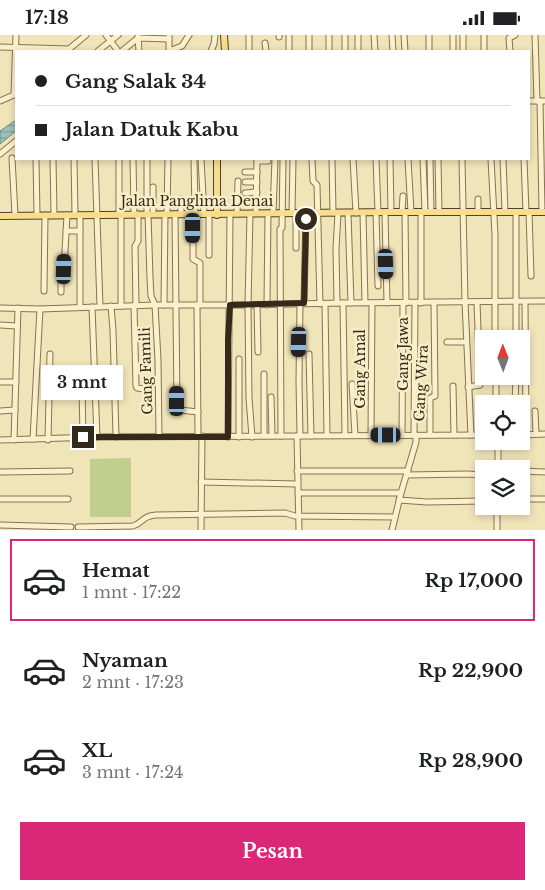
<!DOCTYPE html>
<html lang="id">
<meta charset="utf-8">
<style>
body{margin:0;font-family:"Libre Baskerville",serif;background:#f2f2f2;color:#202124;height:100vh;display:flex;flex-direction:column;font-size:19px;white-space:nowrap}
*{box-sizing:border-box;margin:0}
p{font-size:16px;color:#757577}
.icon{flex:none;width:28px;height:28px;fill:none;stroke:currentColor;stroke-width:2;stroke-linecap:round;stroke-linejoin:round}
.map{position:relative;height:495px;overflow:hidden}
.sheet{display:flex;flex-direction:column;background:#fff;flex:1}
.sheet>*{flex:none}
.hud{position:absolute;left:15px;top:15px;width:515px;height:110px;border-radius:0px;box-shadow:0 2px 8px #0003;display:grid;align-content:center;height:110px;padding:0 20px;background:#fff}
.needle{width:32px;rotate:359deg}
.fabs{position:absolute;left:475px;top:295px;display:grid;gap:10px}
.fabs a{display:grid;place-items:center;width:55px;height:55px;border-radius:0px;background:#fff;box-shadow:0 2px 8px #0003;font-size:25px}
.end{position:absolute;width:22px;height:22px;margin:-11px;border:6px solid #352919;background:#fff;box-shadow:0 0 0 2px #fff}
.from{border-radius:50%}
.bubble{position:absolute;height:35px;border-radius:0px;background:#fff;box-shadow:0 2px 8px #0003;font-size:16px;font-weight:800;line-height:35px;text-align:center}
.car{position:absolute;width:15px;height:30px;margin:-15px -8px;border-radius:6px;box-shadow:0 0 4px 1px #0007;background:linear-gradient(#222 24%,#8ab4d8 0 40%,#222 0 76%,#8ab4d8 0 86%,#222 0)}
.hud b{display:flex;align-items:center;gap:18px;height:48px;font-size:19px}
.hud b+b{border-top:1px solid #e0e0e0}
.hud i{width:12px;height:12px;background:#202124}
ul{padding:9px 0 0;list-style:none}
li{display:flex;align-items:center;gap:15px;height:82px;margin:0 10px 8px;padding:0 10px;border:2px solid transparent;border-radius:0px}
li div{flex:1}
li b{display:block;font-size:19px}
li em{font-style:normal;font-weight:800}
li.active{border-color:#db2777}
li>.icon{width:45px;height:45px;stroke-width:1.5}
.cta{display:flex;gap:10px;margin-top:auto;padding:10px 20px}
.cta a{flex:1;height:58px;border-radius:0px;background:#db2777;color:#fff;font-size:20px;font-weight:800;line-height:58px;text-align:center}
.status{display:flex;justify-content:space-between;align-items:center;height:35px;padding:0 25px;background:#fff;direction:ltr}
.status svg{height:14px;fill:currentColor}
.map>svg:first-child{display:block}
.grass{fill:#c2ce8d}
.water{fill:url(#water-rules);stroke:#668e87}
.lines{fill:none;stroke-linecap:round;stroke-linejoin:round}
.minor-casing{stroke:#877353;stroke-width:7}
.major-casing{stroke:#544028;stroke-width:8}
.minor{stroke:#fbf0cc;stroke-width:5}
.major{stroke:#f8de8c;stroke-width:6}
.route{stroke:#352919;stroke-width:6}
.labels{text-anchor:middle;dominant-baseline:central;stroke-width:5;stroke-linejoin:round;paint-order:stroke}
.street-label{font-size:14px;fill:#352919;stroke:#f7edc9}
</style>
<div class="status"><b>17:18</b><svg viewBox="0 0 49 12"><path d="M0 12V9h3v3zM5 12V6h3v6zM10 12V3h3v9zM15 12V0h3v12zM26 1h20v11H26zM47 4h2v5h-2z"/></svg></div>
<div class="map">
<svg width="545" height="495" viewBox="0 0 545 495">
<defs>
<pattern id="water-rules" width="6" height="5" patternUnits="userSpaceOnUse" patternTransform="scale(1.25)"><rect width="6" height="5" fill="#9ec0b9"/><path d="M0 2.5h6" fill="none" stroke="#829c96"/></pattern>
</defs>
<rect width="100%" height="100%" fill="#f0e4b9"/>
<!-- grass -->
<polygon class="grass" points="131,423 131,482 90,482 90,424"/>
<!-- water -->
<polygon class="water" points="16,85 16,96 0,109 0,96"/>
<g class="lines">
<defs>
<g id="minor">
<polyline points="106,0 118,16"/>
<polyline points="169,0 169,16"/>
<polyline points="249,0 249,16"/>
<polyline points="289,0 289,16"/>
<polyline points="345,0 345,16"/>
<polyline points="358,0 358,16"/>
<polyline points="374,0 375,16"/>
<polyline points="392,0 393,16"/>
<polyline points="404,0 405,16"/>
<polyline points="429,0 429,16"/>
<polyline points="463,0 463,16"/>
<polyline points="484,0 484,16"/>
<polyline points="535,0 537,66"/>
<polyline points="138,2 139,16"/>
<polyline points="279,2 279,0"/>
<polyline points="265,8 266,16"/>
<polyline points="0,12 69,14 86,0"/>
<polyline points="98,16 118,0"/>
<polyline points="122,16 138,3 169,4"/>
<polyline points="169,16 182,11 189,0"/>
<polyline points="211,16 214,9 215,0"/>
<polyline points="309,16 309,0"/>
<polyline points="329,16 329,0"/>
<polyline points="453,16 453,0"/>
<polyline points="510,16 509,3 515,0"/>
<polyline points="14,60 16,0"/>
<polyline points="0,66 16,59"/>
<polyline points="529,66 545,66"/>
<polyline points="540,66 542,177"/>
<polyline points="0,119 16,106"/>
<polyline points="12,123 15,180"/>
<polyline points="36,124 37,180"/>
<polyline points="53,124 54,180"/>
<polyline points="74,124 75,180"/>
<polyline points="95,124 100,271"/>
<polyline points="119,124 119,179"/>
<polyline points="133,124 134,179"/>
<polyline points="147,124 147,179"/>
<polyline points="194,124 195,179"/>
<polyline points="201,124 204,179"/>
<polyline points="312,124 313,146 317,150 320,269"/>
<polyline points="332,124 333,178"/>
<polyline points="353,124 356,178"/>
<polyline points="376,124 378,177"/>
<polyline points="390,124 391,177"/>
<polyline points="408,124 411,177"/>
<polyline points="423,124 425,177"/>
<polyline points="430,124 431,177"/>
<polyline points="438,124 439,177"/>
<polyline points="462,124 465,267 471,400"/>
<polyline points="491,124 495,200 495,304"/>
<polyline points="503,124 505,177"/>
<polyline points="524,124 526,177"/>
<polyline points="257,126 268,126"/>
<polyline points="245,137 257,137"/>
<polyline points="245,147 257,147"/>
<polyline points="245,158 257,157"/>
<polyline points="181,164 181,179"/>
<polyline points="478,164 478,177"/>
<polyline points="385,177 387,268"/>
<polyline points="402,177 403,161"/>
<polyline points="405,177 406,268"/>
<polyline points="421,177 421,268"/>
<polyline points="529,177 531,241"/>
<polyline points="256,178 257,124"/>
<polyline points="273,178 275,124"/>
<polyline points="292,178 293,124"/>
<polyline points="296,178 296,213"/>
<polyline points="348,178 351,268"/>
<polyline points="363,178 365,268"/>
<polyline points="376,178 378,251"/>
<polyline points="121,179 121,271"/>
<polyline points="148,179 150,243 151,261 155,270 158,325 159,401"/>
<polyline points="153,179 153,152"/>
<polyline points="167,179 168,124"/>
<polyline points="175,179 177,371 180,375 198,377"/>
<polyline points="193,179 193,224 200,228 200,270"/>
<polyline points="209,179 209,220"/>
<polyline points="237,179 238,146"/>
<polyline points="250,179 248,270 249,363 252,402"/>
<polyline points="66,196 80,196"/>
<polyline points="44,256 45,180"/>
<polyline points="61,257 61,237 64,234 67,180"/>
<polyline points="525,267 526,399"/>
<polyline points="304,268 306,178"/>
<polyline points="337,268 336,214 338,178"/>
<polyline points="343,268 345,400"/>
<polyline points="300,269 299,346 300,401"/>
<polyline points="325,269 327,400"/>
<polyline points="164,270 165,179"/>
<polyline points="197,270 198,401"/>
<polyline points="257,270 258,317"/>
<polyline points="267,270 268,178"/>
<polyline points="111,271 113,295 116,402"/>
<polyline points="134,271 136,351 137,353 145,354"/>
<polyline points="136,271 135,211 138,206 138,179"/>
<polyline points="80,272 80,180"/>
<polyline points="92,272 97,402"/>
<polyline points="0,273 40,274 155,270 247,270 343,268 545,266"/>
<polyline points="0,290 17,291"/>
<polyline points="516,304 516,177"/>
<polyline points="447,307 466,307"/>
<polyline points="309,319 311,401"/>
<polyline points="0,347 16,347"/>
<polyline points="352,349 355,400"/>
<polyline points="82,351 83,402"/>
<polyline points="453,351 454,400"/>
<polyline points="468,352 480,350 477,267"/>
<polyline points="271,362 272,401"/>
<polyline points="496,369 496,341"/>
<polyline points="515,369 516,341"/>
<polyline points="0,376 15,375"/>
<polyline points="535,376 536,399"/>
<polyline points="371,400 372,268"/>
<polyline points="402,400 403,268"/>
<polyline points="414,400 415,268"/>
<polyline points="430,400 430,363 435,361 434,267"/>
<polyline points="521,400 545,399"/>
<polyline points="264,401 264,339"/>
<polyline points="281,401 280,194 282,193 283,124"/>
<polyline points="297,401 299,495"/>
<polyline points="228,402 230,179"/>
<polyline points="239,402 239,324"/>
<polyline points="33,404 40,274"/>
<polyline points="0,405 97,402 484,400"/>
<polyline points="14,405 18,273"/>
<polyline points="48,405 50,319"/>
<polyline points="498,406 498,434"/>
<polyline points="297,436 408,436"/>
<polyline points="521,436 545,437"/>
<polyline points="0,437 70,436"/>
<polyline points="407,440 467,439 484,440"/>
<polyline points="201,447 297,449"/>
<polyline points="298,458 401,458"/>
<polyline points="0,464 68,464"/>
<polyline points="521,464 545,464"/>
<polyline points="399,465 427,467 484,466"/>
<polyline points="0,490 71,492"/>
<path d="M78 492 133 491C143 488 142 481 156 480L285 478 295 481 395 482"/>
<polyline points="201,495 202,401"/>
<polyline points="392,495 401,458 416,407 416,400"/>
<polyline points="497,495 497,471"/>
</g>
<g id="major">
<polyline points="224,0 225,16"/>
<polyline points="217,124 217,180"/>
<polyline points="0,181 391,177 545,177"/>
</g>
</defs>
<!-- minor casing -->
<use href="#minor" class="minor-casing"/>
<!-- major casing -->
<use href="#major" class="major-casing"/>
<!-- minor -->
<use href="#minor" class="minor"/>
<!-- major -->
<use href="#major" class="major"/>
</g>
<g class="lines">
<!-- route -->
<polyline class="route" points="83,402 228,402 228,305 230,270 304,268 306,184"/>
</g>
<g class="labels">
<!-- street labels -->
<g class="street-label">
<text x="197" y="166">Jalan Panglima Denai</text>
<text transform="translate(403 319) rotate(-90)">Gang Jawa</text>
<text transform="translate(360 334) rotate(-90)">Gang Amal</text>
<text transform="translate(146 336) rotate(-92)">Gang Famili</text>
<text transform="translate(421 348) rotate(-87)">Gang Wira</text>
</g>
</g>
</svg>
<div class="fabs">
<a><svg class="needle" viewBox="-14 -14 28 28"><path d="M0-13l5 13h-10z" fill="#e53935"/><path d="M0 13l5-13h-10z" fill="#757577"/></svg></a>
<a><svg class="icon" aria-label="locate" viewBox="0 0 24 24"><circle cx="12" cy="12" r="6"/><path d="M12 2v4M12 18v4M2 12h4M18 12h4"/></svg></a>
<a><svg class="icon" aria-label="layers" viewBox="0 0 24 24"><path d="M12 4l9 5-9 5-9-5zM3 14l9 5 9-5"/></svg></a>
</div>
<i class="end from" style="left:306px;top:184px"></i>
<i class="end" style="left:83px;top:402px"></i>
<div class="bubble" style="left:41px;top:330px;width:82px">3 mnt</div>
<i class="car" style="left:193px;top:193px;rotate:180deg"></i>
<i class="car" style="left:386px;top:229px;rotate:178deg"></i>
<i class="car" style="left:64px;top:234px;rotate:2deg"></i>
<i class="car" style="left:299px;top:307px;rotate:181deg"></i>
<i class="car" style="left:177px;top:366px;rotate:0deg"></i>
<i class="car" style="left:386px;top:400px;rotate:270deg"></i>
<div class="hud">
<b><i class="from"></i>Gang Salak 34</b>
<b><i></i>Jalan Datuk Kabu</b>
</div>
</div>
<section class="sheet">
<ul>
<li class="active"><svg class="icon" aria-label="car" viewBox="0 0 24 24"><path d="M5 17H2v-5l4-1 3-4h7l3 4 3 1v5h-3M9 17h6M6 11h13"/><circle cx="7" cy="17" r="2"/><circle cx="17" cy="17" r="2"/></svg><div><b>Hemat</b><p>1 mnt · 17:22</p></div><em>Rp 17,000</em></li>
<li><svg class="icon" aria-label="car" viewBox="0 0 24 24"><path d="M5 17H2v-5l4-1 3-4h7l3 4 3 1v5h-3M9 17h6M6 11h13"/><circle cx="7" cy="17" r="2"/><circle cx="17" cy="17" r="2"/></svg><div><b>Nyaman</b><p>2 mnt · 17:23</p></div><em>Rp 22,900</em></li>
<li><svg class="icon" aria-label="car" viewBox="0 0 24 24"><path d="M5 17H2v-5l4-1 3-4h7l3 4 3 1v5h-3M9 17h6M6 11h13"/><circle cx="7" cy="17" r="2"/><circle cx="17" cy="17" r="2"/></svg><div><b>XL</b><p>3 mnt · 17:24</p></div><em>Rp 28,900</em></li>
</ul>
<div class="cta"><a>Pesan</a></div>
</section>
